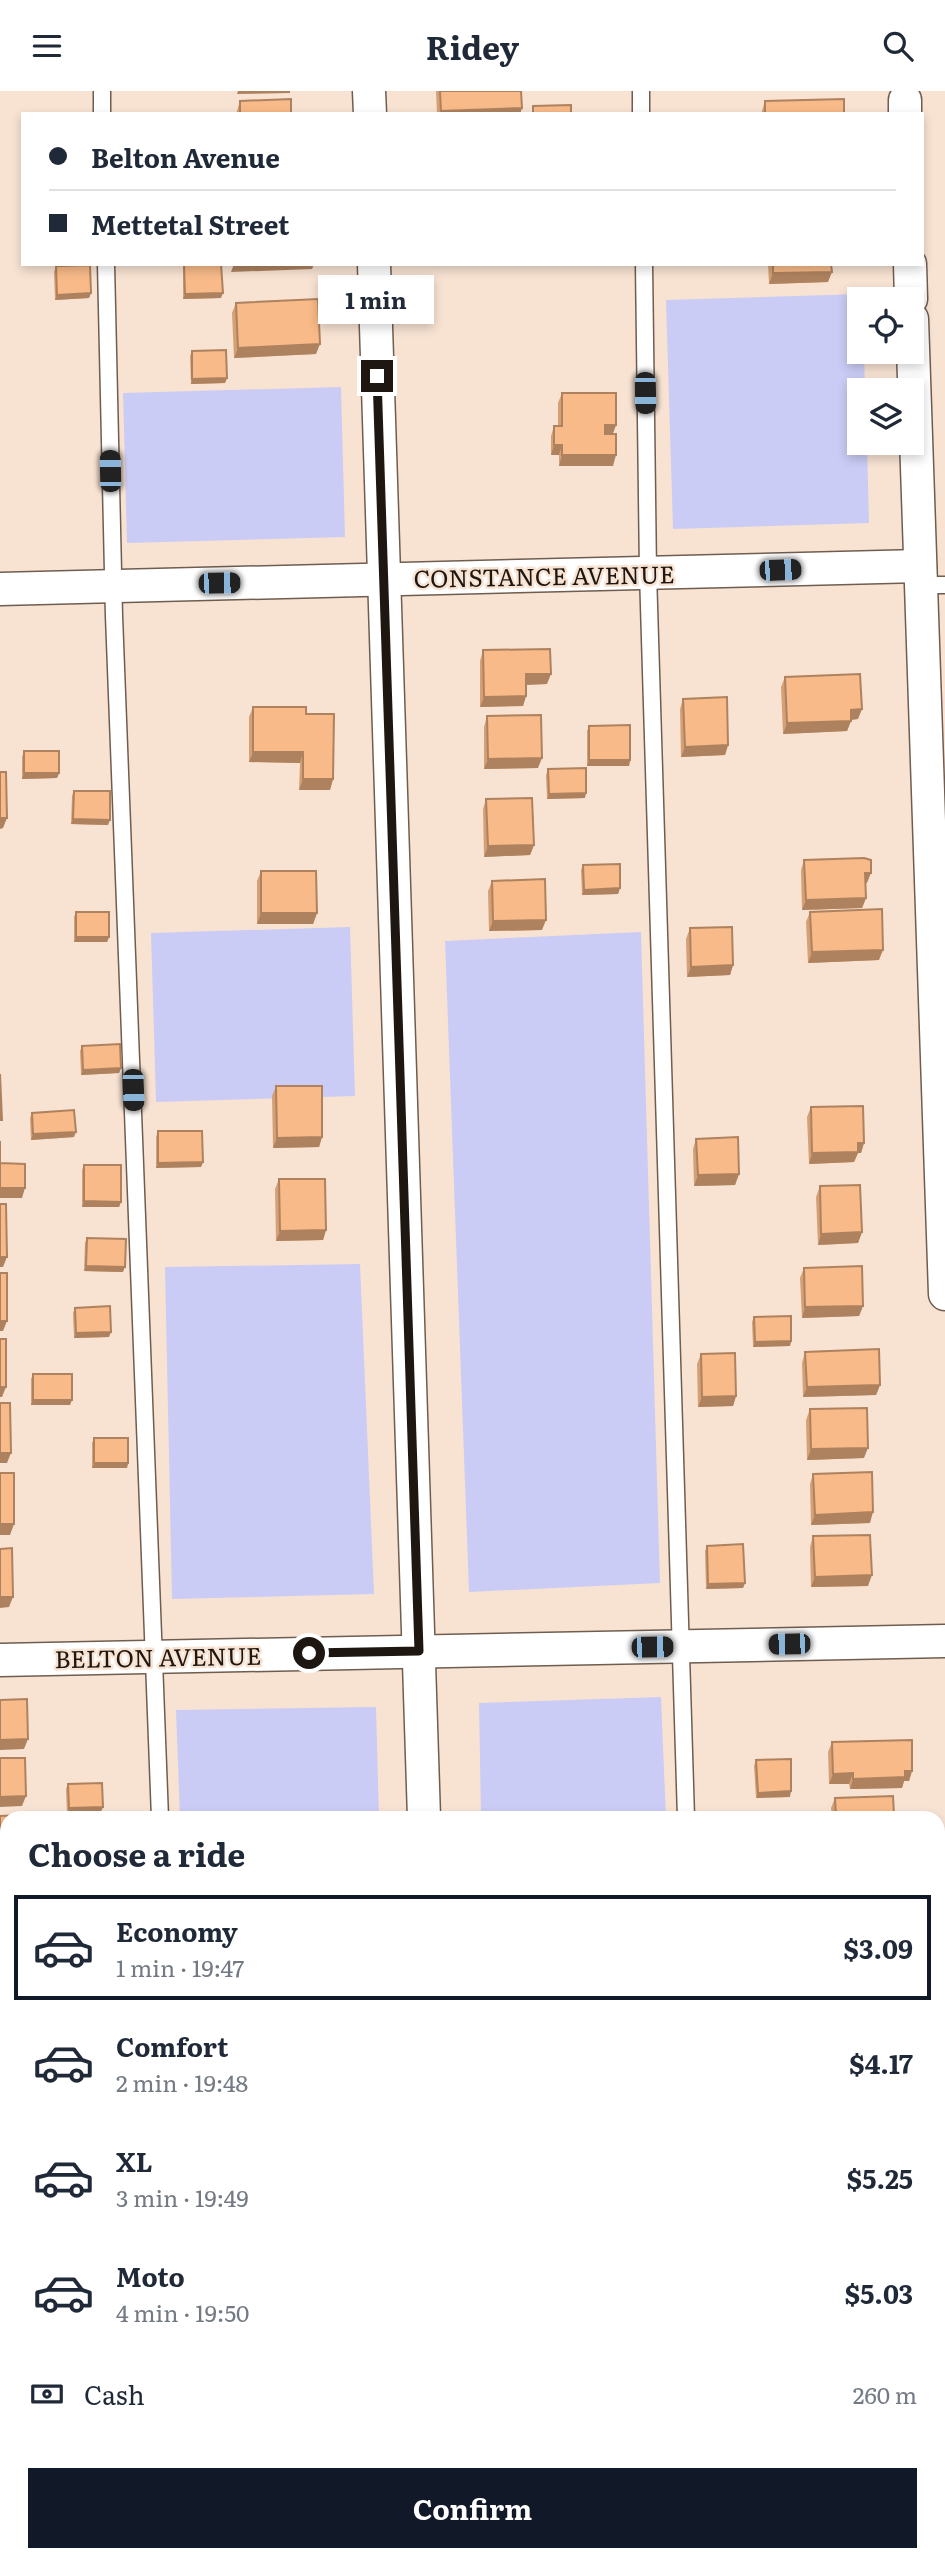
<!DOCTYPE html>
<meta charset="utf-8">
<style>
body{margin:0;font-family:Literata,serif;background:#f6f6f7;color:#1f2937;height:100vh;display:flex;flex-direction:column;font-size:26px;white-space:nowrap}
*{box-sizing:border-box;margin:0}
p{font-size:23px;color:#747a83}
.icon{flex:none;width:38px;height:38px;fill:none;stroke:currentColor;stroke-width:2;stroke-linecap:round;stroke-linejoin:round}
.map{position:relative;flex:1;overflow:hidden}
.drawer{position:absolute;left:0px;top:1720px;width:945px;height:751px;display:flex;flex-direction:column;background:#fff;border-radius:21px 21px 0 0;box-shadow:0 4px 10px #0003}
.drawer>*{flex:none}
.hud{position:absolute;left:21px;top:21px;width:903px;height:154px;border-radius:0px;box-shadow:0 4px 10px #0003;display:grid;align-content:center;height:154px;padding:0 28px;background:#fff}
.buttons{position:absolute;left:847px;top:196px;display:grid;gap:14px}
.buttons a{display:grid;place-items:center;width:77px;height:77px;border-radius:0px;background:#fff;box-shadow:0 4px 10px #0003;font-size:35px}
.end{position:absolute;width:32px;height:32px;margin:-16px;border:9px solid #1e1711;background:#fff;box-shadow:0 0 0 4px #fff}
.from{border-radius:50%}
.bubble{position:absolute;height:49px;border-radius:0px;background:#fff;box-shadow:0 4px 10px #0003;font-size:23px;font-weight:700;line-height:49px;text-align:center}
.car{position:absolute;width:21px;height:42px;margin:-21px -10px;border-radius:9px;box-shadow:0 0 5px 2px #0007;background:linear-gradient(#222 24%,#8ab4d8 0 40%,#222 0 76%,#8ab4d8 0 86%,#222 0)}
.hud b{display:flex;align-items:center;gap:24px;height:66px;font-size:26px}
.hud b+b{border-top:2px solid #e0e1e3}
.hud i{width:18px;height:18px;background:#1f2937}
ul{padding:0;list-style:none}
li{display:flex;align-items:center;gap:21px;height:105px;margin:0 14px 10px;padding:0 14px;border:4px solid transparent;border-radius:0px}
li div{flex:1}
li b{display:block;font-size:26px}
li em{font-style:normal;font-weight:700}
li.current{border-color:#111827}
li>.icon{width:63px;height:63px;stroke-width:1.5}
h2{padding:0 28px;font-size:32px;line-height:84px}
.pay{display:flex;align-items:center;gap:18px;height:77px;padding:0 28px;font-size:26px}
.pay p{margin-inline-start:auto}
.cta{display:flex;gap:14px;margin-top:auto;padding:14px 28px}
.cta a{flex:1;height:80px;border-radius:0px;background:#111827;color:#fff;font-size:28px;font-weight:700;line-height:80px;text-align:center}
header{display:flex;justify-content:space-between;align-items:center;height:91px;padding:0 28px;background:#fff;font-size:32px;font-weight:700}
.map>svg:first-child{display:block}
.green{fill:#cbccf5}
.lines{fill:none;stroke-linecap:round;stroke-linejoin:round}
.lane-casing{stroke:#6f5d4f;stroke-width:19}
.street-casing{stroke:#6f5d4f;stroke-width:35}
.lane{stroke:#fff;stroke-width:16}
.street{stroke:#fff;stroke-width:32}
.wall{fill:#d5a075}
.shaded-wall{fill:#ae825f}
.building{fill:#f8ba88;stroke:#ae825f;stroke-width:2}
.route{stroke:#1e1711;stroke-width:9}
.labels{text-anchor:middle;dominant-baseline:central;stroke-width:5;stroke-linejoin:round;paint-order:stroke}
.street-label{font-size:24px;fill:#1e1711;stroke:#f8e3d3}
</style>
<header><svg class="icon" aria-label="menu" viewBox="0 0 24 24"><path d="M4 6h16M4 12h16M4 18h16"/></svg>Ridey<svg class="icon" aria-label="search" viewBox="0 0 24 24"><circle cx="10" cy="10" r="6"/><path d="M15 15l6 6"/></svg></header>
<div class="map">
<svg width="945" height="2470" viewBox="0 0 945 2470">
<rect width="100%" height="100%" fill="#f8e3d3"/>
<!-- green -->
<g class="green">
<polygon points="862,203 862,208 859,208 859,261 864,261 865,299 859,299 859,352 867,352 869,432 673,438 666,209"/>
<polygon points="341,296 345,446 127,452 123,302"/>
<polygon points="350,836 355,1005 156,1011 151,842"/>
<polygon points="641,841 660,1492 469,1501 445,850"/>
<polygon points="360,1173 374,1503 172,1508 165,1176"/>
<polygon points="661,1606 666,1727 481,1727 479,1612"/>
<polygon points="376,1616 379,1727 180,1727 176,1619"/>
<polygon points="7,2445 7,2464 90,2464 90,2470 0,2470 0,2446"/>
<rect x="190" y="2464" width="217" height="6"/>
</g>
<g class="lines">
<defs>
<g id="lane">
<polyline points="102,0 102,23"/>
<polyline points="641,0 641,23"/>
<polyline points="106,173 114,525 160,1727"/>
<polyline points="644,173 648,482 686,1727"/>
<polyline points="921,494 945,494"/>
<polyline points="938,2419 945,2419"/>
<polyline points="0,2436 7,2435"/>
</g>
<g id="street">
<polyline points="369,0 370,23"/>
<polyline points="905,9 905,23"/>
<polyline points="374,173 424,1727"/>
<polyline points="910,173 911,208"/>
<polyline points="912,228 945,1203"/>
<polyline points="0,498 920,475"/>
<polyline points="0,1569 945,1550"/>
<polyline points="448,2464 448,2470"/>
</g>
</defs>
<!-- lane casing -->
<use href="#lane" class="lane-casing"/>
<!-- street casing -->
<use href="#street" class="street-casing"/>
<!-- lane -->
<use href="#lane" class="lane"/>
<!-- street -->
<use href="#street" class="street"/>
</g>
<!-- wall -->
<g class="wall">
<polygon points="436,0 521,0 522,17 520,23 437,23"/>
<polygon points="240,10 291,23 236,23"/>
<polygon points="765,10 844,23 761,23"/>
<polygon points="768,173 831,173 828,191 769,193"/>
<polygon points="184,174 221,207 183,208 183,179"/>
<polygon points="56,175 91,202 89,207 55,209 54,181"/>
<polygon points="236,212 316,263 234,267 232,222"/>
<polygon points="192,260 227,287 225,292 191,293 190,265"/>
<polygon points="562,302 616,334 613,343 613,375 559,375 559,364 551,364 551,345 554,335 558,335 558,312"/>
<polygon points="483,559 547,593 526,594 526,605 523,615 480,616 480,570"/>
<polygon points="785,586 858,628 851,629 847,640 783,643 781,596"/>
<polygon points="683,608 728,654 725,664 681,666 680,618"/>
<polygon points="253,616 306,623 333,688 330,699 299,699 300,672 249,671 249,626"/>
<polygon points="487,625 538,677 484,678 484,636"/>
<polygon points="589,635 630,669 629,675 587,675 587,640"/>
<polygon points="24,660 59,682 57,687 22,688 22,666"/>
<polygon points="548,678 585,707 547,708 546,684"/>
<polygon points="74,700 108,734 71,733 72,705"/>
<polygon points="486,708 534,754 530,764 484,766 483,718"/>
<polygon points="804,769 867,792 865,792 866,807 862,817 802,819 801,779"/>
<polygon points="583,774 620,797 618,803 582,804 581,779"/>
<polygon points="261,780 317,822 313,833 257,833 257,790"/>
<polygon points="492,790 542,839 489,840 488,800"/>
<polygon points="76,821 109,846 107,851 74,851 74,826"/>
<polygon points="810,821 879,869 808,872 806,831"/>
<polygon points="690,837 733,874 730,884 687,886 686,848"/>
<polygon points="82,955 121,977 119,982 81,984 80,960"/>
<polygon points="276,995 322,1046 319,1056 273,1057 272,1005"/>
<polygon points="811,1016 864,1052 861,1062 858,1062 854,1071 809,1073 807,1026"/>
<polygon points="32,1022 74,1046 31,1049 30,1027"/>
<polygon points="158,1040 203,1071 201,1076 156,1077 156,1046"/>
<polygon points="696,1048 739,1083 735,1094 694,1095 693,1058"/>
<polygon points="84,1074 121,1111 119,1116 82,1116 82,1079"/>
<polygon points="279,1088 326,1139 323,1149 276,1150 275,1098"/>
<polygon points="820,1095 862,1141 858,1152 818,1154 816,1106"/>
<polygon points="87,1147 123,1181 84,1180 85,1152"/>
<polygon points="804,1177 863,1215 859,1225 802,1227 800,1187"/>
<polygon points="75,1217 109,1246 74,1247 73,1222"/>
<polygon points="754,1226 791,1250 790,1255 753,1256 752,1231"/>
<polygon points="805,1261 880,1294 876,1304 803,1306 802,1272"/>
<polygon points="701,1263 736,1305 733,1315 698,1316 697,1273"/>
<polygon points="33,1283 70,1314 31,1314 31,1288"/>
<polygon points="810,1318 864,1367 807,1369 806,1329"/>
<polygon points="94,1347 128,1372 127,1377 92,1377 92,1352"/>
<polygon points="813,1383 870,1432 811,1434 810,1393"/>
<polygon points="813,1445 868,1495 811,1496 810,1456"/>
<polygon points="707,1455 745,1492 743,1497 706,1498 705,1460"/>
<polygon points="832,1651 912,1680 909,1690 904,1690 902,1697 850,1698 849,1693 829,1693 828,1661"/>
<polygon points="756,1669 790,1706 756,1707 754,1675"/>
<polygon points="68,1693 101,1721 67,1722 66,1698"/>
<polygon points="835,1707 894,1724 902,1727 832,1727 831,1717"/>
</g>
<!-- shaded-wall -->
<g class="shaded-wall">
<polygon points="238,0 290,0 290,2 237,3"/>
<polygon points="522,17 520,23 440,23 441,20"/>
<polygon points="234,173 314,173 312,178 231,181"/>
<polygon points="832,181 828,191 769,193 773,182"/>
<polygon points="91,202 89,207 55,209 57,204"/>
<polygon points="223,202 221,207 183,208 185,203"/>
<polygon points="320,253 316,263 234,267 238,257"/>
<polygon points="227,287 225,292 191,293 192,288"/>
<polygon points="605,334 616,334 612,344 601,344"/>
<polygon points="554,354 562,354 559,364 551,364"/>
<polygon points="562,364 616,364 613,375 559,375"/>
<polygon points="526,583 551,583 547,593 522,594"/>
<polygon points="526,605 523,615 480,616 484,606"/>
<polygon points="862,618 858,628 847,629 851,619"/>
<polygon points="851,630 847,640 783,643 787,632"/>
<polygon points="728,654 725,664 681,666 685,656"/>
<polygon points="253,661 303,661 300,672 249,671"/>
<polygon points="542,667 538,677 484,678 488,668"/>
<polygon points="589,669 630,669 629,675 587,675"/>
<polygon points="24,682 59,682 57,687 22,688"/>
<polygon points="303,688 333,688 330,699 299,699"/>
<polygon points="586,702 585,707 547,708 549,703"/>
<polygon points="0,727 7,727 3,737 0,738"/>
<polygon points="73,728 110,729 108,734 71,733"/>
<polygon points="534,754 530,764 484,766 488,755"/>
<polygon points="865,782 871,782 867,792 861,792"/>
<polygon points="620,797 618,803 582,804 584,799"/>
<polygon points="866,807 862,817 802,819 806,809"/>
<polygon points="261,822 317,822 313,833 257,833"/>
<polygon points="546,829 542,839 489,840 493,830"/>
<polygon points="76,846 109,846 107,851 74,851"/>
<polygon points="883,859 879,869 808,872 812,861"/>
<polygon points="733,874 730,884 687,886 691,876"/>
<polygon points="121,977 119,982 81,984 83,979"/>
<polygon points="76,1041 74,1046 31,1049 33,1043"/>
<polygon points="322,1046 319,1056 273,1057 277,1047"/>
<polygon points="858,1052 864,1052 861,1062 858,1062 854,1071 809,1073 812,1062"/>
<polygon points="203,1071 201,1076 156,1077 158,1072"/>
<polygon points="739,1083 735,1094 694,1095 698,1084"/>
<polygon points="0,1097 25,1097 22,1107 0,1107"/>
<polygon points="84,1110 121,1111 119,1116 82,1116"/>
<polygon points="326,1139 323,1149 276,1150 280,1140"/>
<polygon points="862,1141 858,1152 818,1154 821,1143"/>
<polygon points="0,1166 7,1166 3,1176 0,1176"/>
<polygon points="86,1175 125,1176 123,1181 84,1180"/>
<polygon points="863,1215 859,1225 802,1227 805,1216"/>
<polygon points="0,1230 7,1230 3,1240 0,1240"/>
<polygon points="111,1241 109,1246 74,1247 76,1242"/>
<polygon points="791,1250 790,1255 753,1256 755,1251"/>
<polygon points="880,1294 876,1304 803,1306 807,1296"/>
<polygon points="0,1296 6,1296 2,1306 0,1306"/>
<polygon points="736,1305 733,1315 698,1316 702,1306"/>
<polygon points="33,1309 72,1309 70,1314 31,1314"/>
<polygon points="868,1357 864,1367 807,1369 811,1358"/>
<polygon points="0,1362 11,1362 7,1372 0,1372"/>
<polygon points="94,1372 128,1372 127,1377 92,1377"/>
<polygon points="873,1421 870,1432 811,1434 815,1424"/>
<polygon points="0,1433 14,1433 10,1444 0,1444"/>
<polygon points="872,1484 868,1495 811,1496 815,1486"/>
<polygon points="745,1492 743,1497 706,1498 708,1493"/>
<polygon points="0,1506 13,1506 9,1516 0,1517"/>
<polygon points="28,1648 24,1658 0,1659 0,1649"/>
<polygon points="912,1680 909,1690 904,1690 902,1697 850,1698 853,1688"/>
<polygon points="853,1682 849,1693 829,1693 833,1683"/>
<polygon points="791,1700 790,1706 756,1707 758,1702"/>
<polygon points="26,1705 22,1715 0,1716 0,1706"/>
<polygon points="103,1716 101,1721 67,1722 69,1717"/>
<polygon points="7,1765 7,1776 0,1776 0,1766"/>
<rect x="0" y="1828" width="7" height="10"/>
<rect x="0" y="1938" width="7" height="10"/>
<polygon points="0,1993 7,1993 7,2003 0,2004"/>
<polygon points="7,2051 7,2062 0,2062 0,2052"/>
<rect x="0" y="2107" width="7" height="10"/>
<polygon points="7,2339 7,2350 0,2350 0,2340"/>
<rect x="0" y="2398" width="7" height="10"/>
</g>
<!-- building -->
<g class="building">
<polygon points="440,0 521,0 522,17 441,20"/>
<polygon points="291,8 291,23 240,23 240,10"/>
<polygon points="844,8 844,23 765,23 765,10"/>
<polygon points="571,14 571,23 533,23 533,15"/>
<polygon points="221,173 223,202 185,203 184,174"/>
<polygon points="773,173 831,173 832,181 773,182"/>
<polygon points="90,174 91,202 57,204 56,175"/>
<polygon points="318,208 320,253 238,257 236,212"/>
<polygon points="226,259 227,287 192,288 192,260"/>
<polygon points="562,302 616,302 616,334 605,334 605,343 616,343 616,364 562,364 562,354 554,354 554,335 562,335"/>
<polygon points="550,558 551,583 526,583 526,605 484,606 483,559"/>
<polygon points="860,583 862,618 851,619 851,630 787,632 785,586"/>
<polygon points="727,606 728,654 685,656 683,608"/>
<polygon points="253,616 306,616 306,623 334,623 333,688 303,688 303,661 253,661"/>
<polygon points="541,624 542,667 488,668 487,625"/>
<polygon points="630,634 630,669 589,669 589,635"/>
<rect x="24" y="660" width="35" height="22"/>
<polygon points="586,677 586,702 549,703 548,678"/>
<polygon points="0,681 6,681 7,727 0,727"/>
<polygon points="74,700 110,700 110,729 73,728"/>
<polygon points="532,707 534,754 488,755 486,708"/>
<polygon points="864,767 871,769 871,782 865,782 866,807 806,809 804,769"/>
<polygon points="620,773 620,797 584,799 583,774"/>
<polygon points="261,780 316,780 317,822 261,822"/>
<polygon points="545,788 546,829 493,830 492,790"/>
<polygon points="882,818 883,859 812,861 810,821"/>
<rect x="76" y="821" width="33" height="25"/>
<polygon points="732,836 733,874 691,876 690,837"/>
<polygon points="120,953 121,977 83,979 82,955"/>
<polygon points="0,983 2,1029 0,1029"/>
<polygon points="276,995 322,995 322,1046 277,1047"/>
<polygon points="863,1015 864,1052 858,1052 858,1061 812,1062 811,1016"/>
<polygon points="74,1019 76,1041 33,1043 32,1022"/>
<polygon points="158,1040 202,1040 203,1071 158,1072"/>
<polygon points="738,1046 739,1083 698,1084 696,1048"/>
<polygon points="0,1050 0,1072 25,1073 25,1097 0,1097"/>
<polygon points="84,1074 121,1074 121,1111 84,1110"/>
<polygon points="279,1088 325,1088 326,1139 280,1140"/>
<polygon points="860,1094 862,1141 821,1143 820,1095"/>
<polygon points="0,1113 6,1113 7,1166 0,1166"/>
<polygon points="87,1147 126,1148 125,1176 86,1175"/>
<polygon points="862,1175 863,1215 805,1216 804,1177"/>
<rect x="0" y="1182" width="7" height="48"/>
<polygon points="110,1215 111,1241 76,1242 75,1217"/>
<polygon points="791,1225 791,1250 755,1251 754,1226"/>
<rect x="0" y="1248" width="6" height="48"/>
<polygon points="879,1258 880,1294 807,1296 805,1261"/>
<polygon points="735,1262 736,1305 702,1306 701,1263"/>
<rect x="33" y="1283" width="39" height="26"/>
<polygon points="0,1312 10,1312 11,1362 0,1362"/>
<polygon points="867,1317 868,1357 811,1358 810,1318"/>
<rect x="94" y="1347" width="34" height="25"/>
<polygon points="872,1381 873,1421 815,1424 813,1383"/>
<rect x="0" y="1382" width="14" height="51"/>
<polygon points="870,1444 872,1484 815,1486 813,1445"/>
<polygon points="743,1453 745,1492 708,1493 707,1455"/>
<polygon points="12,1457 13,1506 0,1506 0,1458"/>
<polygon points="27,1608 28,1648 0,1649 0,1609"/>
<polygon points="912,1649 912,1680 905,1680 905,1686 853,1688 853,1682 833,1683 832,1651"/>
<polygon points="0,1667 25,1667 26,1705 0,1706"/>
<polygon points="791,1668 791,1700 758,1702 756,1669"/>
<polygon points="102,1692 103,1716 69,1717 68,1693"/>
<polygon points="893,1705 894,1724 902,1724 902,1727 836,1727 835,1707"/>
<polygon points="21,1724 21,1727 7,1727 7,1765 0,1766 0,1725"/>
<rect x="0" y="1782" width="7" height="46"/>
<polygon points="7,1897 7,1938 0,1938 0,1898"/>
<rect x="0" y="1953" width="7" height="40"/>
<polygon points="0,2010 7,2010 7,2051 0,2052"/>
<rect x="0" y="2068" width="7" height="39"/>
<polygon points="0,2298 7,2298 7,2339 0,2340"/>
<rect x="0" y="2356" width="7" height="42"/>
</g>
<g class="lines">
<!-- route -->
<polyline class="route" points="309,1562 419,1560 377,285"/>
</g>
<g class="labels">
<!-- street labels -->
<g class="street-label">
<text transform="translate(544 484) rotate(-1)">CONSTANCE AVENUE</text>
<text transform="translate(158 1565) rotate(-1)">BELTON AVENUE</text>
</g>
</g>
</svg>
<div class="buttons">
<a><svg class="icon" aria-label="locate" viewBox="0 0 24 24"><circle cx="12" cy="12" r="6"/><path d="M12 2v4M12 18v4M2 12h4M18 12h4"/></svg></a>
<a><svg class="icon" aria-label="layers" viewBox="0 0 24 24"><path d="M12 4l9 5-9 5-9-5zM3 14l9 5 9-5"/></svg></a>
</div>
<i class="end from" style="left:309px;top:1562px"></i>
<i class="end" style="left:377px;top:285px"></i>
<div class="bubble" style="left:318px;top:184px;width:116px">1 min</div>
<i class="car" style="left:645px;top:302px;rotate:179deg"></i>
<i class="car" style="left:110px;top:380px;rotate:359deg"></i>
<i class="car" style="left:780px;top:479px;rotate:88deg"></i>
<i class="car" style="left:219px;top:492px;rotate:89deg"></i>
<i class="car" style="left:133px;top:999px;rotate:178deg"></i>
<i class="car" style="left:789px;top:1553px;rotate:269deg"></i>
<i class="car" style="left:652px;top:1556px;rotate:89deg"></i>
<div class="hud">
<b><i class="from"></i>Belton Avenue</b>
<b><i></i>Mettetal Street</b>
</div>
<section class="drawer">
<h2>Choose a ride</h2>
<ul>
<li class="current"><svg class="icon" aria-label="car" viewBox="0 0 24 24"><path d="M5 17H2v-5l4-1 3-4h7l3 4 3 1v5h-3M9 17h6M6 11h13"/><circle cx="7" cy="17" r="2"/><circle cx="17" cy="17" r="2"/></svg><div><b>Economy</b><p>1 min · 19:47</p></div><em>$3.09</em></li>
<li><svg class="icon" aria-label="car" viewBox="0 0 24 24"><path d="M5 17H2v-5l4-1 3-4h7l3 4 3 1v5h-3M9 17h6M6 11h13"/><circle cx="7" cy="17" r="2"/><circle cx="17" cy="17" r="2"/></svg><div><b>Comfort</b><p>2 min · 19:48</p></div><em>$4.17</em></li>
<li><svg class="icon" aria-label="car" viewBox="0 0 24 24"><path d="M5 17H2v-5l4-1 3-4h7l3 4 3 1v5h-3M9 17h6M6 11h13"/><circle cx="7" cy="17" r="2"/><circle cx="17" cy="17" r="2"/></svg><div><b>XL</b><p>3 min · 19:49</p></div><em>$5.25</em></li>
<li><svg class="icon" aria-label="car" viewBox="0 0 24 24"><path d="M5 17H2v-5l4-1 3-4h7l3 4 3 1v5h-3M9 17h6M6 11h13"/><circle cx="7" cy="17" r="2"/><circle cx="17" cy="17" r="2"/></svg><div><b>Moto</b><p>4 min · 19:50</p></div><em>$5.03</em></li>
</ul>
<div class="pay"><svg class="icon" aria-label="cash" viewBox="0 0 24 24"><path d="M3 7h18v10H3z"/><circle cx="12" cy="12" r="2"/></svg>Cash<p>260 m</p></div>
<div class="cta"><a>Confirm</a></div>
</section>
</div>
